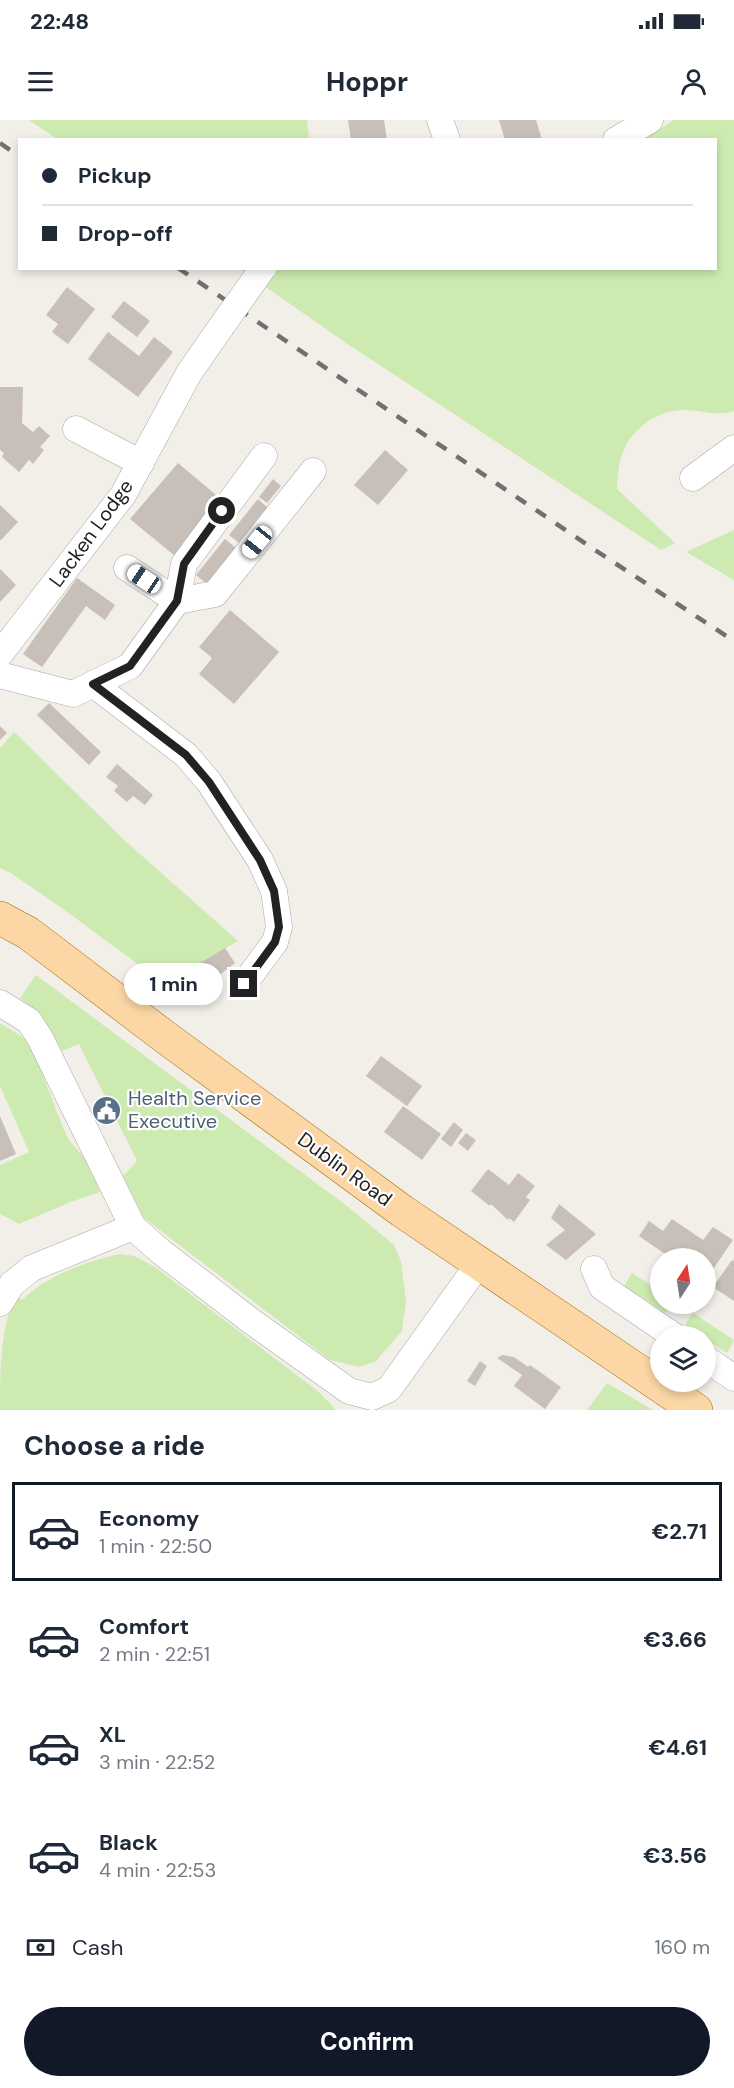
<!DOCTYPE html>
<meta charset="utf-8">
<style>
body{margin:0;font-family:"DM Sans",sans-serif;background:#f2f2f3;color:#1f2937;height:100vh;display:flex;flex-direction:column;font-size:22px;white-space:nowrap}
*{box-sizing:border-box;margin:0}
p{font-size:20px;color:#747a83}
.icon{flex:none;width:33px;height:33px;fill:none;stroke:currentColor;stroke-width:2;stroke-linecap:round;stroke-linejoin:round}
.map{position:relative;height:1290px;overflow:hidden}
.side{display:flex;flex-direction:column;background:#fff;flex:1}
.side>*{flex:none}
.hud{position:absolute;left:18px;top:18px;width:699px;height:132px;border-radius:0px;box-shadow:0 3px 9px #0003;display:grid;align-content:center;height:132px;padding:0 24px;background:#fff}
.needle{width:39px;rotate:12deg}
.fabs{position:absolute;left:650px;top:1128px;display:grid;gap:12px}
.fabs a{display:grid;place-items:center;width:66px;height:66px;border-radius:50%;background:#fff;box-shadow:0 3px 9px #0003;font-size:30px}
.end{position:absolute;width:27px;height:27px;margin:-14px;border:8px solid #222;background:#fff;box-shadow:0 0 0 3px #fff}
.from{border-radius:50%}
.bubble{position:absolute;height:42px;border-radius:21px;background:#fff;box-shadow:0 3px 9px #0003;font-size:20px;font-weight:700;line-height:42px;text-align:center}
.car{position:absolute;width:18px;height:36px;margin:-18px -9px;border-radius:8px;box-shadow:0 0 4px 2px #0007;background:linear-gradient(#fff 24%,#345 0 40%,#fff 0 76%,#345 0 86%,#fff 0)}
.hud b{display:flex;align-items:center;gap:21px;height:57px;font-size:22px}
.hud b+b{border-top:2px solid #e0e1e3}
.hud i{width:15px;height:15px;background:#1f2937}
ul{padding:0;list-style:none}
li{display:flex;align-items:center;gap:18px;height:99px;margin:0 12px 9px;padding:0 12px;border:3px solid transparent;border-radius:0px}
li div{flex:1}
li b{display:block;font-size:22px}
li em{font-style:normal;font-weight:700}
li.selected{border-color:#111827}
li>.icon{width:54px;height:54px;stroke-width:1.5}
h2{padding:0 24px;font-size:27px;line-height:72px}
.pay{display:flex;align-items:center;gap:15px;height:66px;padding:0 24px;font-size:22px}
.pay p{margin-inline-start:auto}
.action{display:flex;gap:12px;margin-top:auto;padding:12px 24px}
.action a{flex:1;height:69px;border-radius:36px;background:#111827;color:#fff;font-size:24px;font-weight:700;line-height:69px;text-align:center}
.status{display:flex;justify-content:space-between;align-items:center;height:42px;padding:0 30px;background:#fff;direction:ltr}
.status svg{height:16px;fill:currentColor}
header{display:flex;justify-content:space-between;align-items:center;height:78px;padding:0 24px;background:#fff;font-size:27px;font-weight:700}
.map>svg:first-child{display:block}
.grass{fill:#cdebb0}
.building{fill:#c7bfb8}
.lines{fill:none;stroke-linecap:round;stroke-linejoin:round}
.minor-casing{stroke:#a9a9a9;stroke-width:27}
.major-casing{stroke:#a06b00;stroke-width:34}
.minor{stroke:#fff;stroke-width:26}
.major{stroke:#fcd6a4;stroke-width:33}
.rail{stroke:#707070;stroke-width:4.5;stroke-dasharray:12 12;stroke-linecap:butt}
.minor-bridge-casing{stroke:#a9a9a9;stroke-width:27;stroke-linecap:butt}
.minor-bridge{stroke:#fff;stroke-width:26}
.route{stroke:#222;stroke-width:8}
.labels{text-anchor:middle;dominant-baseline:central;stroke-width:4.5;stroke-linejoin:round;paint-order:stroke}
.street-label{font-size:20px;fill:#222;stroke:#fff}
.service-label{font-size:20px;fill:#4e5e75;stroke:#fff;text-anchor:start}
</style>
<div class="status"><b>22:48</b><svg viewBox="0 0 49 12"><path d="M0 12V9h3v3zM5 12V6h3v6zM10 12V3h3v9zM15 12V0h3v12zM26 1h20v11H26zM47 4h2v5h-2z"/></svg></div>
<header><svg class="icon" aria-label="menu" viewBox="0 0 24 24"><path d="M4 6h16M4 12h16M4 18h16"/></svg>Hoppr<svg class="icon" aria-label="person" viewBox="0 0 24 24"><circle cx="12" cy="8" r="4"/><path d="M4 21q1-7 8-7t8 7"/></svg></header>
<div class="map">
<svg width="734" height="1290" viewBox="0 0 734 1290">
<rect width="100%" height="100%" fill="#f2efe9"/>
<!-- grass -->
<g class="grass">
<polygon points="29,0 307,0 309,19 57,19"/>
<path d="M674 0H734V291C713 297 704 290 684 290 658 290 632 308 623 332 618 344 618 357 617 369L675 423 661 430 346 223 240 149 716 148V20L643 19Z"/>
<polygon points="734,410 734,460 686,432"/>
<polygon points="14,612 123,719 238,821 165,864 63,789 11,753 0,748 0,628"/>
<path d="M36 855 347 1086 394 1125 401 1141 406 1181 402 1211 376 1241 359 1247 330 1240 144 1098 123 1056 137 1041 79 924 62 931C50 907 41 894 20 878Z"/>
<polygon points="0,903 30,922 62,1005 69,1020 88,1042 100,1072 68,1083 19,1104 0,1094 0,1045 29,1032 0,966"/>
<path d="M120 1134 134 1136 155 1147 320 1273 336 1290H0C0 1255 0 1205 16 1175L22 1180C46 1156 87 1141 120 1134Z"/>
<polygon points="632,1153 660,1171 660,1184 673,1184 666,1193 624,1166"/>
<polygon points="693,1193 734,1220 727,1233 705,1219 705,1216 702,1216 685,1205"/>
<polygon points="607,1263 653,1290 587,1290"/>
</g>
<!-- building -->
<g class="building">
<polygon points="348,0 384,0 387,20 351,20"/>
<polygon points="499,0 536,0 542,20 505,20"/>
<polygon points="67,167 95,189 68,224 52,212 58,204 46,195"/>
<polygon points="124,181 150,201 137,217 111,197"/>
<polygon points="108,212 139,236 154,217 173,232 138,277 88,239"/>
<polygon points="0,267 23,267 22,303 33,312 39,306 50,316 40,327 44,330 33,344 29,340 19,352 2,337 4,333 0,330"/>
<polygon points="385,330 408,350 378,385 354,365"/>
<polygon points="178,343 222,380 175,436 130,399"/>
<polygon points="273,359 281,366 267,383 259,377"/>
<polygon points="258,379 268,388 239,423 229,415"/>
<polygon points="0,385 18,402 0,421"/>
<polygon points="225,419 236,428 207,464 196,455"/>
<polygon points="0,449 16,465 0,482"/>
<polygon points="77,458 115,485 105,500 86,486 42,547 23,534"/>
<polygon points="230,490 279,532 234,584 199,554 212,538 199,527"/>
<polygon points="49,583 101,632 89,645 37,595"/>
<polygon points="0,606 7,613 0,620"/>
<polygon points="117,644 153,675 145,685 133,676 127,682 114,671 118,666 106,657"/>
<polygon points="225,828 235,843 187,880 165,864"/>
<polygon points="381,936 422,966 407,986 366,956"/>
<polygon points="403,986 441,1014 422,1040 384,1012"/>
<polygon points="0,996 16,1034 0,1041"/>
<polygon points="454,1002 463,1010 451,1027 441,1019"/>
<polygon points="466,1013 476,1020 468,1031 458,1023"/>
<polygon points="488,1049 509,1065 518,1053 535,1066 526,1077 530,1080 514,1102 509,1098 508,1100 491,1084 490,1086 471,1071"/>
<polygon points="559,1084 596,1114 566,1140 546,1125 565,1110 551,1098"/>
<polygon points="672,1099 703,1120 713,1107 733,1120 705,1161 705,1138 671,1138 639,1116 649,1101 663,1111"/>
<polygon points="732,1140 734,1141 734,1181 713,1167"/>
<polygon points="503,1235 514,1237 528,1247 530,1245 561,1267 545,1289 514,1266 522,1255 497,1238"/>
<polygon points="480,1241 487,1246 475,1266 467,1261"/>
</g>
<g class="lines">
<defs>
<g id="minor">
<polyline points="440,0 447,20"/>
<polyline points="616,20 650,0"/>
<polyline points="76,309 141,343"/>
<polyline points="693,358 734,328"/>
<polyline points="127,448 177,481 184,444 264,336"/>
<polyline points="0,534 123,375 189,253 221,207"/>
<polyline points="0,555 73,574 130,546 177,481 215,474 313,351"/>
<polyline points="93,564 186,635 209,662 260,740 274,771 279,807 275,822 244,864"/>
<polyline points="0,883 29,901 40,918 133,1107 160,1131 251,1201 349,1271 372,1277 389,1269 480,1142"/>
<polyline points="594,1149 602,1167 674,1216"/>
<polyline points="0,1183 12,1164 32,1148 133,1107"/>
<polyline points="705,1238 734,1258"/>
</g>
<polyline id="major" points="0,798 28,813 165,917 402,1091 696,1290"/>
</defs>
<!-- minor casing -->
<use href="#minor" class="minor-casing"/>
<!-- major casing -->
<use href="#major" class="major-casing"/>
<!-- minor -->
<use href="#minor" class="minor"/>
<!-- major -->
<use href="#major" class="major"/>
<!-- rail -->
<g class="rail">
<polyline points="0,23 20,37"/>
<polyline points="178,148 598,432 734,521"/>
</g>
<defs>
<polyline id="minor-bridge" points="221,207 263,148"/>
</defs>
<!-- minor-bridge casing -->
<use href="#minor-bridge" class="minor-bridge-casing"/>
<!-- minor-bridge -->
<use href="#minor-bridge" class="minor-bridge"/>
</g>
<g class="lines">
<!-- route -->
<polyline class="route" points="222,391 184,444 177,481 130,546 93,564 186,635 209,662 260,740 274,771 279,807 275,822 244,864"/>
</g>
<!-- icons -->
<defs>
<symbol id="civic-disc" viewBox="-11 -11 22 22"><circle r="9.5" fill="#5c6f8a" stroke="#fff"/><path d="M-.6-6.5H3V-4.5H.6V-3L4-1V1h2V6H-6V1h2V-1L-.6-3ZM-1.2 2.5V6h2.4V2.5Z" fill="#fff"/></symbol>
</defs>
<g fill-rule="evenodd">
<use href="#civic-disc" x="90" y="974" width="33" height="33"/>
</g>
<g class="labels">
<!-- street labels -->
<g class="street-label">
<text transform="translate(91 413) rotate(-54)">Lacken Lodge</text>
<text transform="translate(345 1049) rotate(36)">Dublin Road</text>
</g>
<!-- service labels -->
<g class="service-label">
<text x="128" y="978">Health Service<tspan x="128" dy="23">Executive</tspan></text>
</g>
</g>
</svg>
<div class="fabs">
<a><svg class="needle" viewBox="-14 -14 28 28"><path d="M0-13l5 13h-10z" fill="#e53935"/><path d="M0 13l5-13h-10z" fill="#747a83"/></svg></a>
<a><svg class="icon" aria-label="layers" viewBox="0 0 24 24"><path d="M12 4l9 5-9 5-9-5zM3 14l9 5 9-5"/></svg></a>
</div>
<i class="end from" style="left:222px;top:391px"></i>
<i class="end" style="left:244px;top:864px"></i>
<div class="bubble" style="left:124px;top:843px;width:99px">1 min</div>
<i class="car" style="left:257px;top:422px;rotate:219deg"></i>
<i class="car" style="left:144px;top:459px;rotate:304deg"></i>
<div class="hud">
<b><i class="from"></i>Pickup</b>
<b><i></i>Drop-off</b>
</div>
</div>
<section class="side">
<h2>Choose a ride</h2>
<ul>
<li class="selected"><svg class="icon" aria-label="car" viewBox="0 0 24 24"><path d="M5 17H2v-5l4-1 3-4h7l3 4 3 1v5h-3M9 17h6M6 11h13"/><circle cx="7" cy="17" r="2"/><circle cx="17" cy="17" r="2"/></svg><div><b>Economy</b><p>1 min · 22:50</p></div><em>€2.71</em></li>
<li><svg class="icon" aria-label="car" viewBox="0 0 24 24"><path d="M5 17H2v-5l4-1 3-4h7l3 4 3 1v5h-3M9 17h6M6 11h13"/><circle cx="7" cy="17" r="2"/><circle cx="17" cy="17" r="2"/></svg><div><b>Comfort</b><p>2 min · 22:51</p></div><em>€3.66</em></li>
<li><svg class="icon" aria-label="car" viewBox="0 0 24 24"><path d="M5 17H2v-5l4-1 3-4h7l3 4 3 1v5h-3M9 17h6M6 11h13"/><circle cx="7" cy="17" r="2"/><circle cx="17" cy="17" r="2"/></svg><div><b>XL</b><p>3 min · 22:52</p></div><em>€4.61</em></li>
<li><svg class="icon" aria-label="car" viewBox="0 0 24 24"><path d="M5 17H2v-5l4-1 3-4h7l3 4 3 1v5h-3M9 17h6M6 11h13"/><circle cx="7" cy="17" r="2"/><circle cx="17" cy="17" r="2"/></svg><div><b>Black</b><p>4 min · 22:53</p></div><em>€3.56</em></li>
</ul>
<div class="pay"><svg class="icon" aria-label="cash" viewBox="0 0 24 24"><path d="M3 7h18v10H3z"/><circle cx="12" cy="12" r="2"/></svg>Cash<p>160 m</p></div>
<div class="action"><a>Confirm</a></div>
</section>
